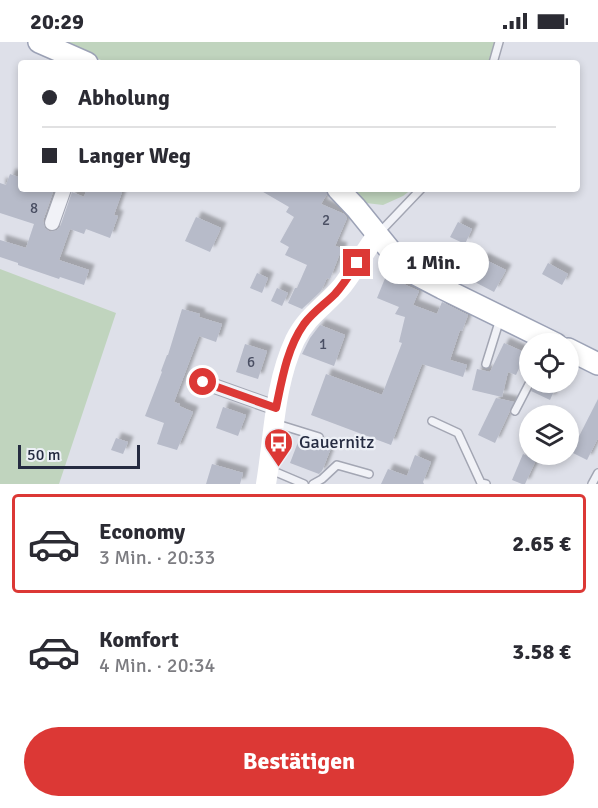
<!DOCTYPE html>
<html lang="de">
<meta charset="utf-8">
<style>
body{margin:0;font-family:Signika,sans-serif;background:#f7f7f7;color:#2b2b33;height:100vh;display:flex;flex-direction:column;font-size:22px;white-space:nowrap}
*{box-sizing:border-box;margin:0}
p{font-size:20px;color:#7c7c81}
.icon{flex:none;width:33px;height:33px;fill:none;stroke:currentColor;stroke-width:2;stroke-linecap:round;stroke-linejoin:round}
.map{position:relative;height:442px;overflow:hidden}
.details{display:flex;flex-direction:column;background:#fff;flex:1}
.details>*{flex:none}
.banner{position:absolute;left:18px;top:18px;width:562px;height:132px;border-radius:6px;box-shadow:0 3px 9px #0003;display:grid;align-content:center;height:132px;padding:0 24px;background:#fff}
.controls{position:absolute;left:519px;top:291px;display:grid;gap:12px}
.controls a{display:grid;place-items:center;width:60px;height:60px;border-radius:50%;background:#fff;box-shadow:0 3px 9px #0003;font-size:30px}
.scale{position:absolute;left:18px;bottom:15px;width:122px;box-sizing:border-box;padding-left:6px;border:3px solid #252b41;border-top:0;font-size:16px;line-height:21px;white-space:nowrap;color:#252b41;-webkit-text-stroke:4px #edf0f6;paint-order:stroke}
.end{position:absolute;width:27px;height:27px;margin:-14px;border:8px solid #dc3835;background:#fff;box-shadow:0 0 0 3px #fff}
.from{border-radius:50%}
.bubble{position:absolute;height:42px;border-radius:21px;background:#fff;box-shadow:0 3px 9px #0003;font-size:20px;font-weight:700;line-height:42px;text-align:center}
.banner b{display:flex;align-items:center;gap:21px;height:57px;font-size:22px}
.banner b+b{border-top:2px solid #e1e1e2}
.banner i{width:15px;height:15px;background:#2b2b33}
ul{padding:10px 0 0;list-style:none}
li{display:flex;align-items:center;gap:18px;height:99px;margin:0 12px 9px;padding:0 12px;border:3px solid transparent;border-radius:6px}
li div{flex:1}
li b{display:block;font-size:22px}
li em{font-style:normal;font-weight:700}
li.current{border-color:#dc3835}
li>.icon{width:54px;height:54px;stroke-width:1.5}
.cta{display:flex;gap:12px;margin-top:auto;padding:12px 24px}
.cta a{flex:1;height:69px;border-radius:36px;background:#dc3835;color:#fff;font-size:24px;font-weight:700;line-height:69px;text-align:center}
.status{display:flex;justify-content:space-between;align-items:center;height:42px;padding:0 30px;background:#fff;direction:ltr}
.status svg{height:16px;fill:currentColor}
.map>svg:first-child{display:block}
.green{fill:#c0d4be}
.building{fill:#b7bbc9;filter:url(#shadow)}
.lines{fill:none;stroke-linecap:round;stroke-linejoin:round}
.lane-casing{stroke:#a3a6b3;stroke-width:10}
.street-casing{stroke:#a3a6b3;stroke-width:16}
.primary-casing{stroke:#9ca2b6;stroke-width:24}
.lane{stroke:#f1f2f7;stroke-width:7}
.street{stroke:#f1f2f7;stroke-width:14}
.secondary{stroke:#fff;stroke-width:20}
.primary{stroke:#fff;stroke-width:21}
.route{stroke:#dc3835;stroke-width:8}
.labels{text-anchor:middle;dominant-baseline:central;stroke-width:4.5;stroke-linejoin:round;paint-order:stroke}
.number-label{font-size:15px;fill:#4a4f63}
.poi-label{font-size:18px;fill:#252b41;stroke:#edf0f6;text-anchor:start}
</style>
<div class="status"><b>20:29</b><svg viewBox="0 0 49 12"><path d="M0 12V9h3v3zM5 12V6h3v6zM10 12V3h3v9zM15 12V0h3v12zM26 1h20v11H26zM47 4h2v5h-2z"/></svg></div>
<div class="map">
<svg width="598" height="442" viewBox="0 0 598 442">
<defs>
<filter id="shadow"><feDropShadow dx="5.5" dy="-5.5" stdDeviation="1.5" flood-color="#0004"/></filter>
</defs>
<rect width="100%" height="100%" fill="#dee0e9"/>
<!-- green -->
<g class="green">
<polygon points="59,0 495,0 488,21 108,21"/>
<polygon points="355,147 412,147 403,154 383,163 366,161"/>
<polygon points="0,227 116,271 59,442 0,442"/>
</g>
<!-- building -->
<g class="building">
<polygon points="10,132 21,136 21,147 54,147 43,179 45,186 50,190 57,188 60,185 72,150 84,155 87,147 114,147 122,150 114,173 118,174 110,196 86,187 84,192 70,187 59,218 89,228 84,243 60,235 59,237 18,223 18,221 0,215 0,198 26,206 34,182 0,171 0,141 6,143"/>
<polygon points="258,147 326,147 327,152 321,162 344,172 347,176 335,204 342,206 330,237 327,236 321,249 302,267 288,261 295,246 297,246 307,223 285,213 289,205 280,200 294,175 286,170 289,165"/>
<polygon points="196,175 221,186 210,210 185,199"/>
<polygon points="458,180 472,187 465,202 450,195"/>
<polygon points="482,216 506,228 494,250 471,238"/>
<polygon points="548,221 568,232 562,243 542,232"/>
<polygon points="257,231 268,236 262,251 250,246"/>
<polygon points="386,234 419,249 413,263 437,272 442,260 468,273 462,289 460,288 450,318 467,323 463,335 422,322 391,403 311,373 326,332 382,353 402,301 399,300 405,275 395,272 399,265 377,256"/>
<polygon points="277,246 288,251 282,264 271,259"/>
<polygon points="182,267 200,272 199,275 222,282 216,300 199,294 174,360 180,362 179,364 193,370 177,408 157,402 164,381 145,374 162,330 161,329 167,313 168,313"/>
<polygon points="320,283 345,293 334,324 302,312 310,296"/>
<polygon points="504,301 526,311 516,333 508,330 502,355 472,348 477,327 490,330"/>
<polygon points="245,302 267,309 258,337 236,330"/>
<polygon points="536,340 558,340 550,358 531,349"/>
<polygon points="496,356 514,360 495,401 478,393"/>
<polygon points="598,357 598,396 587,418 571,410"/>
<polygon points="223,365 246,373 238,394 216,386"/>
<polygon points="300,395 331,406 322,429 319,432 290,421"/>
<polygon points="116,396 128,400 123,412 111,408"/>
<polygon points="523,412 536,418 525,442 522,442 512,438"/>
<polygon points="415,413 431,420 423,440 424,442 381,442 388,427 407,434"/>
<polygon points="212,422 243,431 240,442 206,442"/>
</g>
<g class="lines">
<defs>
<g id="lane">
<polyline points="493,21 499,0"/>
<polyline points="379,191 421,147"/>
<polyline points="486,322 500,277"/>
<polyline points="515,369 530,340"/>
<polyline points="432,379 458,391 481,441 486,442"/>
<polyline points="277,382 319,395"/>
<polyline points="271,428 304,442"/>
<polyline points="313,442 322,437 337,423 369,432"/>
<polyline points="592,442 598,431"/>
</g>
<g id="street">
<polyline points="52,181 64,147"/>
<polyline points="203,340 276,366"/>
</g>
<g id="primary">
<polyline points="39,0 87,21"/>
<polyline points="338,147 356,166 394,213 417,233 442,246 556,302"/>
<polyline points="568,307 598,322"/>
</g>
</defs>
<!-- lane casing -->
<use href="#lane" class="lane-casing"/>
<!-- street casing -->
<use href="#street" class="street-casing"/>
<!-- primary casing -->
<use href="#primary" class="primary-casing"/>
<!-- lane -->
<use href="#lane" class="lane"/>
<!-- street -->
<use href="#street" class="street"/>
<!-- secondary -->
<path class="secondary" d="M266 442C274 394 274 343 295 298 308 272 326 264 343 243 355 227 365 209 377 193"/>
<!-- primary -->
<use href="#primary" class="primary"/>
</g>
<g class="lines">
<!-- route -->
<path class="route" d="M203 340 276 366C282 337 287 306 304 282 313 270 325 262 335 252 344 242 350 232 357 221"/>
</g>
<!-- icons -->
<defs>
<symbol id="bus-pin" viewBox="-11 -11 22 30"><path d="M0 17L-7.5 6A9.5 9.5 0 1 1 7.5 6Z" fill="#dc3835" stroke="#edf0f6"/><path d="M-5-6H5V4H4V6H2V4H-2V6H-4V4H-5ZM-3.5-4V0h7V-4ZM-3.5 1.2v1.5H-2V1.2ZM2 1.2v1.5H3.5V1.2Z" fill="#fff"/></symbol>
</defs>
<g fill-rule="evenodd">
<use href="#bus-pin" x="262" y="384" width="33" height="45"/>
</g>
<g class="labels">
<!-- number labels -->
<g class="number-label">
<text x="34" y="166">8</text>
<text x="326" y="178">2</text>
<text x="323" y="302">1</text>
<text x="251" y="320">6</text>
</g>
<!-- poi labels -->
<g class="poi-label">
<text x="299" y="400">Gauernitz</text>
</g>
</g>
</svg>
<div class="controls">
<a><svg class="icon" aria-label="locate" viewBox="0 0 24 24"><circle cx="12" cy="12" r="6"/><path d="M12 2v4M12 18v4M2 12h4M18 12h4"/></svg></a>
<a><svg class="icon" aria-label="layers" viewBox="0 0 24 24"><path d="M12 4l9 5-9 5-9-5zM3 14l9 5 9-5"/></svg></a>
</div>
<div class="scale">50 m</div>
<i class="end from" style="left:203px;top:340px"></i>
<i class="end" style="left:357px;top:221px"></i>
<div class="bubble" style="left:378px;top:200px;width:111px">1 Min.</div>
<div class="banner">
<b><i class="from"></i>Abholung</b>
<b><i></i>Langer Weg</b>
</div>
</div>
<section class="details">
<ul>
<li class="current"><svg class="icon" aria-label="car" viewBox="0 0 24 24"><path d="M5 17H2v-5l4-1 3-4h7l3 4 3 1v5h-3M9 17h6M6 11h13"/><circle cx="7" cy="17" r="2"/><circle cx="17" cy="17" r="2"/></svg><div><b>Economy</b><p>3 Min. · 20:33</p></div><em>2.65 €</em></li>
<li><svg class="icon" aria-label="car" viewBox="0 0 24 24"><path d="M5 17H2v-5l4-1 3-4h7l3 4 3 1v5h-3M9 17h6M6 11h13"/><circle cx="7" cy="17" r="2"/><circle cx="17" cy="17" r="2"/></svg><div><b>Komfort</b><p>4 Min. · 20:34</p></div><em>3.58 €</em></li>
</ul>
<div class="cta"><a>Bestätigen</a></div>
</section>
